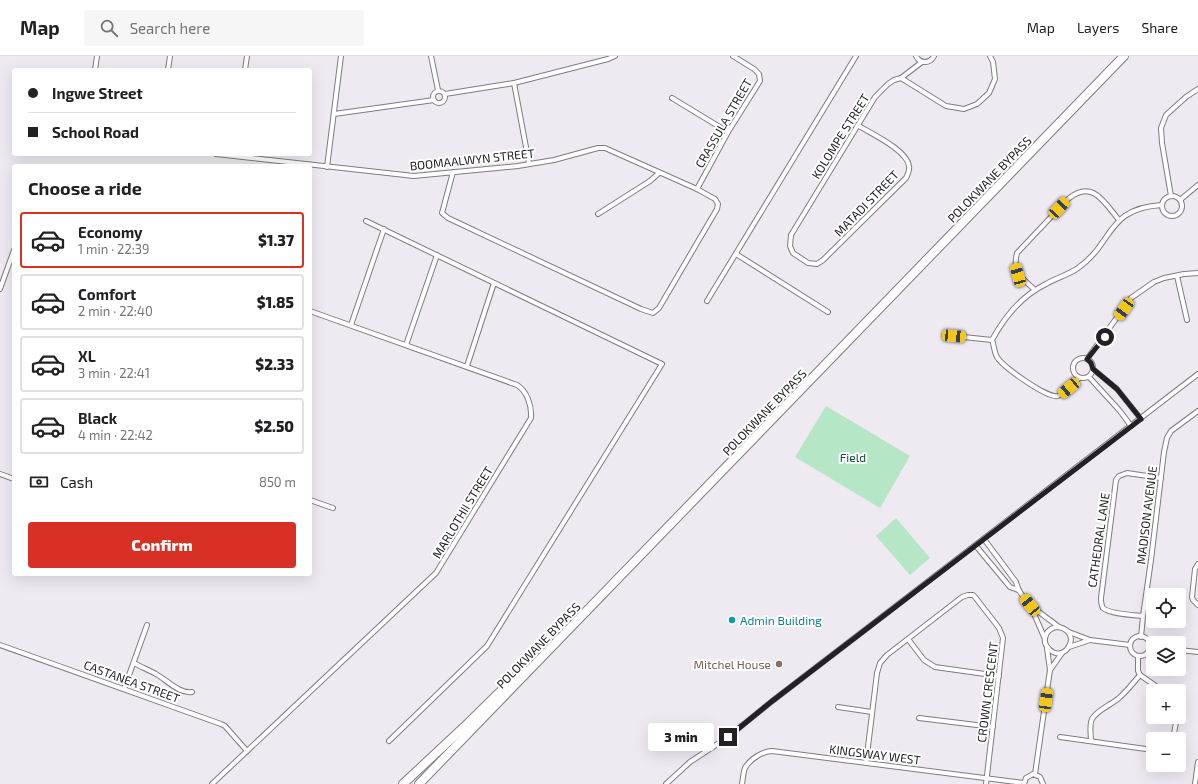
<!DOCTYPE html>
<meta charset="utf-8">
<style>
body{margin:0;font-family:"Exo 2",sans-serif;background:#f6f6f6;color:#202124;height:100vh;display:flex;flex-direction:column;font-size:15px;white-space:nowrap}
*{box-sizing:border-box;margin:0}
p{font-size:13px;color:#757577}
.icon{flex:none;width:22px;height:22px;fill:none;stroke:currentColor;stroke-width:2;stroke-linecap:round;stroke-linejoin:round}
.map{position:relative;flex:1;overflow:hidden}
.panel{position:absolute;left:12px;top:108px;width:300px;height:412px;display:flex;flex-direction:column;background:#fff;border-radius:4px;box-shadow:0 4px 16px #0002}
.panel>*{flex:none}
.top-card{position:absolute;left:12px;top:12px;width:300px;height:88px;border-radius:4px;box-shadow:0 4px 16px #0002;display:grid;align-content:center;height:88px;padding:0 16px;background:#fff}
.tools{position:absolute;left:1146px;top:532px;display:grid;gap:8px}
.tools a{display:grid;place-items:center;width:40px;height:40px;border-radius:4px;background:#fff;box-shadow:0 4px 16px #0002;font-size:20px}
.end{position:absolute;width:18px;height:18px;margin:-9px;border:5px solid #232124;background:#fff;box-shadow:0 0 0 2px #fff}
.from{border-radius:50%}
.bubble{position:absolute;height:28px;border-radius:4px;background:#fff;box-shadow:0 4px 16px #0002;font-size:13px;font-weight:800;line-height:28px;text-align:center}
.car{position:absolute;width:12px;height:24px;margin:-12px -6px;border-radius:5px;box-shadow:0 0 3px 1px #0007;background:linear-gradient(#f5c518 24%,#345 0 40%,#f5c518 0 76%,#345 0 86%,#f5c518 0)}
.top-card b{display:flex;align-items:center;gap:14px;height:38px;font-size:15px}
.top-card b+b{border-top:1px solid #e0e0e0}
.top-card i{width:10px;height:10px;background:#202124}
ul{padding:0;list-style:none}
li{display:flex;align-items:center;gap:12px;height:56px;margin:0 8px 6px;padding:0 8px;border:2px solid #e0e0e0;border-radius:4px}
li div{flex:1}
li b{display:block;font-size:15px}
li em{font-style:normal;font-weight:800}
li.current{border-color:#d93025}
li>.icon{width:36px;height:36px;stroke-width:1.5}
h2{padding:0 16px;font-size:18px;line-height:48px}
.pay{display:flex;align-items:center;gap:10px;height:44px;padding:0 16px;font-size:15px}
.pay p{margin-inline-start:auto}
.button{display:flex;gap:8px;margin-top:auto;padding:8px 16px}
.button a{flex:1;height:46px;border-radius:4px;background:#d93025;color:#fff;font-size:16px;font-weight:800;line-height:46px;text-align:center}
header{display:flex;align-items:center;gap:24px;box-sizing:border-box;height:56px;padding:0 20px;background:#fff;border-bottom:1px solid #e0e0e0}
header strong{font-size:19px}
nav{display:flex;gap:22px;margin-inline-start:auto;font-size:14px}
.search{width:280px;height:36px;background:#f6f6f6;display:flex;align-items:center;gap:10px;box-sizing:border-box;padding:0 14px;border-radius:4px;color:#757577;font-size:15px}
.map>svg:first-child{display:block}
.green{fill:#b5e7c6}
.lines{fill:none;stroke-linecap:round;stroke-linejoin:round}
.minor-casing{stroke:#807b82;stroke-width:6}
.motorway-casing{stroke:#807b82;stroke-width:10}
.minor{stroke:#fff;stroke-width:4}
.motorway{stroke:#fff;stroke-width:8}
.route{stroke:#232124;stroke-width:5}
.culture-dot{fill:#0f9aa8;stroke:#fff;stroke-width:1.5}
.education-dot{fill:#8d6e63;stroke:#fff;stroke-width:1.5}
.labels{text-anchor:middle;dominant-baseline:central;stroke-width:4;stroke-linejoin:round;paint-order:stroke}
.street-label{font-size:12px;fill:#232124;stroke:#fff}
.park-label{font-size:12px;fill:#0d4e2d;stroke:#fff}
.culture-label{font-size:12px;fill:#0d838f;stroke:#fff;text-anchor:start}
.education-label{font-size:12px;fill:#785e54;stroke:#fff;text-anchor:end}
</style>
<header>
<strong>Map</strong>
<div class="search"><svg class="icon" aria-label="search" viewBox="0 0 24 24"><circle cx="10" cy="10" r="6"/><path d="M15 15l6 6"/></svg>Search here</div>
<nav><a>Map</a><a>Layers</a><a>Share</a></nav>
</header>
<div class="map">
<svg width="1198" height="728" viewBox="0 0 1198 728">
<rect width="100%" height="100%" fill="#efe9f1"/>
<!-- green -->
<g class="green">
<polygon points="826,350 910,400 880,452 795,401"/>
<polygon points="896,462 930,502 910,519 876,480"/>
</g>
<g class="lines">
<defs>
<g id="minor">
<polyline points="431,0 438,34"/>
<path d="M916 0C920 8 930 8 934 0"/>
<polyline points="95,14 97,0"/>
<polyline points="168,14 170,0"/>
<polyline points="245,14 247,0"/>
<polyline points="901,22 946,50 964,53 977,48 989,37 995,23 993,6 990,0"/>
<polyline points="514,27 529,107"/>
<circle cx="439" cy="41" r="6"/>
<polyline points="445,38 514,27 608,3 615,0"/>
<polyline points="672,42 728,76"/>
<polyline points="334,58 434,44"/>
<path d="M859 70C872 78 907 94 909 110 910 114 908 118 906 122L823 204 817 208 808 207 793 197 790 190 791 179 875 41 888 28 894 24 901 22 922 6"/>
<polyline points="216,98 414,120 518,110 554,104 598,92 605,92 697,133 715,143 718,148 717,153 659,252 653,257 641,253 448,162 442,157 453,116"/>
<polyline points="327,111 341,0"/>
<polyline points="697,133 728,76 760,25 759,18 754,13 733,0"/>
<circle cx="1172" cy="150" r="10"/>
<polyline points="1171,140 1162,87 1161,72 1166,59 1186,41 1198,33"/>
<polyline points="1180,144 1198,129"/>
<polyline points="598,158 650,125 659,117"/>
<polyline points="366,165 662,308 487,590 389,685"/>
<polyline points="736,198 828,256"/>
<polyline points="1177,220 1187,264"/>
<polyline points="0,233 14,194"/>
<path d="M1035 234C1021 221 1012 217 1017 197L1068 143C1093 123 1104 146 1119 164"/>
<polyline points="707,245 856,0"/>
<polyline points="351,269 384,173"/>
<polyline points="954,280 992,284"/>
<polyline points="406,289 437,199"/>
<circle cx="1083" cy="312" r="10"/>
<polyline points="1087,303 1131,242 1154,226 1164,222 1184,218 1198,217"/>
<polyline points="467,310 494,227"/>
<polyline points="1093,313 1117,333 1141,363"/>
<polyline points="1089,321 1120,355 1131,370"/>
<path d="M1079 322C1074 328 1066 337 1058 340 1048 343 1003 311 997 301 994 296 994 289 992 284 1005 260 1021 240 1046 228 1056 222 1068 219 1078 212 1114 187 1106 152 1162 149"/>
<polyline points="0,418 14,423"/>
<polyline points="310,444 333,452"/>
<path d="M984 483 1016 526C1021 547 1043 558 1059 571 1084 577 1064 609 1049 593 1046 590 1044 586 1045 582 1046 575 1052 571 1059 571"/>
<polyline points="976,490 1010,531 1018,534"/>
<polyline points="1198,508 1195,513 1192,541 1193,544 1198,549"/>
<polyline points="1031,551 1045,583"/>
<path d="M1143 560C1134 559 1109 558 1103 552 1101 549 1101 546 1101 542L1116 424 1119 420 1127 417 1161 422"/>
<polyline points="1069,576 1090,584 1130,589"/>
<circle cx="1140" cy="590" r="10"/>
<polyline points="1141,581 1143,560 1151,504 1164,396 1167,382 1171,375 1198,355"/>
<polyline points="908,583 924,604 935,611 999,620"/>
<polyline points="0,589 221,668 225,670 247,695"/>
<polyline points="1069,591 1090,584"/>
<polyline points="1179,594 1198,596"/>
<polyline points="1138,600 1138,615 1140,619 1163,635"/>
<path d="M134 607C141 611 149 614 156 618 167 624 179 638 192 636"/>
<polyline points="1050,614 1062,597"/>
<polyline points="124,633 147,569"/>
<polyline points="838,651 872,656"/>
<polyline points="919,662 993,671"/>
<polyline points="1060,681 1153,694"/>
<polyline points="1173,683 1177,661"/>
<path d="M1091 685C1091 679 1089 669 1092 663 1097 654 1111 649 1119 642 1127 635 1133 627 1140 619"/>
<polyline points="866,707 877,617 880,607 887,599 962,541 968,539 973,539 975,541 999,572 1003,582 986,728"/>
<polyline points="1035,718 1050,614 1047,592"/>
<path d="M212 728 436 517 531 362C532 350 527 335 517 329L310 255"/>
<polyline points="666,728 690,706 728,681 771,646 1198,318"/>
<path d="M742 728C743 723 743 717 745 712 750 703 763 695 772 695L1024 727"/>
<polyline points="1024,728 1026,722 1033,718 1040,721 1043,728"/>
<polyline points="1195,728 1198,706"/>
</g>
<g id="motorway">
<polyline points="403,728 464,671 516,620 525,615"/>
<polyline points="419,728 1124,0"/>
</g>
</defs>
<!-- minor casing -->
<use href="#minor" class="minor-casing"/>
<!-- motorway casing -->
<use href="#motorway" class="motorway-casing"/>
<!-- minor -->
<use href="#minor" class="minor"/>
<!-- motorway -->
<use href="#motorway" class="motorway"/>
</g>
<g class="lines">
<!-- route -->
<polyline class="route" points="728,681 771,646 1141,363 1117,333 1093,313 1091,307 1087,303 1105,281"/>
</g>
<!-- markers -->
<circle class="culture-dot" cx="732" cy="564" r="4"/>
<circle class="education-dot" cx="779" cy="608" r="4"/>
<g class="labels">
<!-- street labels -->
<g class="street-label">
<text transform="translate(723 67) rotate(-60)">CRASSULA STREET</text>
<text transform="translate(840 80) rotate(-58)">KOLOMPE STREET</text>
<text transform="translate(472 103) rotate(-6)">BOOMAALWYN STREET</text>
<text transform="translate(989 123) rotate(-46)">POLOKWANE BYPASS</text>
<text transform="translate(866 147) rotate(-46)">MATADI STREET</text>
<text transform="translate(764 356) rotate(-46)">POLOKWANE BYPASS</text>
<text transform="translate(462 456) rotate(-59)">MARLOTHII STREET</text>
<text transform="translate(1146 459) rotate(-83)">MADISON AVENUE</text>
<text transform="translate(1098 484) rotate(-82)">CATHEDRAL LANE</text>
<text transform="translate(538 589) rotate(-46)">POLOKWANE BYPASS</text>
<text transform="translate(132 625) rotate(20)">CASTANEA STREET</text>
<text transform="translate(987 636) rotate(-83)">CROWN CRESCENT</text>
<text transform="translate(875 698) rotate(7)">KINGSWAY WEST</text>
</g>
<!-- park labels -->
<g class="park-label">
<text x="853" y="401">Field</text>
</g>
<!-- culture labels -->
<g class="culture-label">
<text x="740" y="564">Admin Building</text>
</g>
<!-- education labels -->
<g class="education-label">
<text x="771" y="608">Mitchel House</text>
</g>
</g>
</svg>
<div class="tools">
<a><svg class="icon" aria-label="locate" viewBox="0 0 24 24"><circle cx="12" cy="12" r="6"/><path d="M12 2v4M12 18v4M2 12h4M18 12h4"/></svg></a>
<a><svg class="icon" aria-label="layers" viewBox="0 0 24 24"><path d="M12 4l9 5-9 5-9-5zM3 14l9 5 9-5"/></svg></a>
<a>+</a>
<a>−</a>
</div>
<i class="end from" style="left:1105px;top:281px"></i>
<i class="end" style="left:728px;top:681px"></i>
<div class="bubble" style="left:648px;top:667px;width:66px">3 min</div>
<i class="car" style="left:1059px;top:152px;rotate:43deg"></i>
<i class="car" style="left:1018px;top:219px;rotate:344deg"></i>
<i class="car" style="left:1124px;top:253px;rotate:215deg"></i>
<i class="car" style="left:954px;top:280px;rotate:95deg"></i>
<i class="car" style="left:1069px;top:332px;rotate:230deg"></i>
<i class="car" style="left:1030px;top:549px;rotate:321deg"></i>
<i class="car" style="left:1046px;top:644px;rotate:8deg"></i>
<div class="top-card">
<b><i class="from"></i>Ingwe Street</b>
<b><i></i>School Road</b>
</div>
<section class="panel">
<h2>Choose a ride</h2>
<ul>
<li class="current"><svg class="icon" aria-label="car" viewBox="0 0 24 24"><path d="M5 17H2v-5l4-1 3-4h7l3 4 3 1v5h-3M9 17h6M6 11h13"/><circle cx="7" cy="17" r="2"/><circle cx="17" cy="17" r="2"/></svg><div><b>Economy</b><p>1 min · 22:39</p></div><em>$1.37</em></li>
<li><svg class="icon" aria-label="car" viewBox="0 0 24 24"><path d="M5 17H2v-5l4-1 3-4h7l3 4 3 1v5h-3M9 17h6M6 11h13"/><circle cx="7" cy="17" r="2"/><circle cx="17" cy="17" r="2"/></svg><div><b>Comfort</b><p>2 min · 22:40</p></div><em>$1.85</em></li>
<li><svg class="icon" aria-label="car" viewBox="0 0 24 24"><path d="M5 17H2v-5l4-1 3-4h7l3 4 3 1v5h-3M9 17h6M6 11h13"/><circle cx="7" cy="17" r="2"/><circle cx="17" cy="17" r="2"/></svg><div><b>XL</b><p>3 min · 22:41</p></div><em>$2.33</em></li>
<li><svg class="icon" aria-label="car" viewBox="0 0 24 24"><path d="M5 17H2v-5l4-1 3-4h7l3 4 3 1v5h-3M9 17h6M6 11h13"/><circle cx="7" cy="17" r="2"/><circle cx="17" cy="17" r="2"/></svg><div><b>Black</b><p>4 min · 22:42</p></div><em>$2.50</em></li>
</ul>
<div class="pay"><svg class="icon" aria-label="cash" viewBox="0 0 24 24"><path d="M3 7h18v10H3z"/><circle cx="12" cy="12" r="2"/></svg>Cash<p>850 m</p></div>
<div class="button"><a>Confirm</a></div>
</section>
</div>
